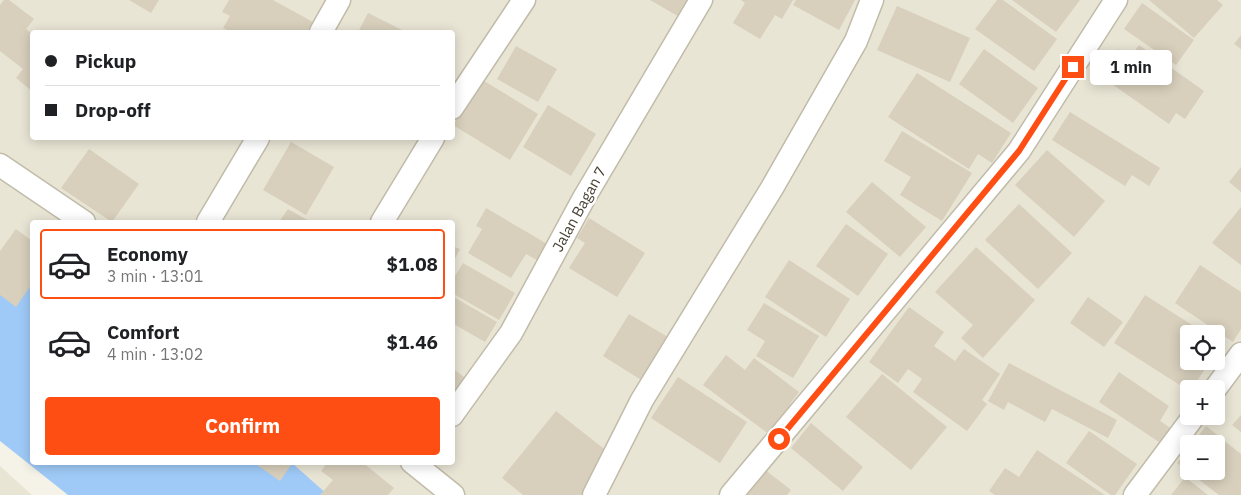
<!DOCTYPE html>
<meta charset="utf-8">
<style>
body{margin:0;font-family:"IBM Plex Sans",sans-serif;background:#f2f2f2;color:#202124;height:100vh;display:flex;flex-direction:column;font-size:19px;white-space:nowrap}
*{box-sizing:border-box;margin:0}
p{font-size:16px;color:#757577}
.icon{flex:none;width:28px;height:28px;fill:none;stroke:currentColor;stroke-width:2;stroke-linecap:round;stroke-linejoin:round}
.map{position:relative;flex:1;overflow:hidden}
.details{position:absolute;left:30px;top:220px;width:425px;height:245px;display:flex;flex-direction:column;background:#fff;border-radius:5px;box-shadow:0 2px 12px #0003}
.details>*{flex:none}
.hud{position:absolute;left:30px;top:30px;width:425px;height:110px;border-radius:5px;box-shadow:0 2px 12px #0003;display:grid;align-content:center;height:110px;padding:0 15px;background:#fff}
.controls{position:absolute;left:1180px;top:325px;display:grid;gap:10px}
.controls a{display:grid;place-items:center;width:45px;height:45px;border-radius:5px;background:#fff;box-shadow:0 2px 12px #0003;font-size:25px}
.end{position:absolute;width:22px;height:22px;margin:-11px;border:6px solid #ff4e14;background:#fff;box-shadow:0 0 0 2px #fff}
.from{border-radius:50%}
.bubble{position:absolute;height:35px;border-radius:5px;background:#fff;box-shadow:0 2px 12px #0003;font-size:16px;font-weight:800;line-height:35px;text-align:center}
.hud b{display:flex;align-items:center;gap:18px;height:48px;font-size:19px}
.hud b+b{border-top:1px solid #e0e0e0}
.hud i{width:12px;height:12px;background:#202124}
ul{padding:9px 0 0;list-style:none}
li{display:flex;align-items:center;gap:15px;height:70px;margin:0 10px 8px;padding:0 5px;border:2px solid transparent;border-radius:5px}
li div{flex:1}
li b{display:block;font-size:19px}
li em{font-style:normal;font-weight:800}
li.active{border-color:#ff4e14}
li>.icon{width:45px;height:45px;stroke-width:1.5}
.primary-button{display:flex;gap:10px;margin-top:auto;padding:10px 15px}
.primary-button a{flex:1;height:58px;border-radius:5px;background:#ff4e14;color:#fff;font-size:20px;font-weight:800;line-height:58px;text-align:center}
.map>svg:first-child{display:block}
.residential{fill:#e9e5d5;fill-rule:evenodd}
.water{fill:#9fcaf7}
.building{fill:#d8cfbc}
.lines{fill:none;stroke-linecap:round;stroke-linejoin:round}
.street-casing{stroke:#c1bba9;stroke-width:25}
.street{stroke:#fff;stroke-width:22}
.route{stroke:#ff4e14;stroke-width:6}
.labels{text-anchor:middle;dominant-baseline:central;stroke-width:5;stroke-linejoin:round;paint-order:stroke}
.street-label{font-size:15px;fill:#494335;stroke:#fff}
</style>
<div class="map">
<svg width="1241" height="495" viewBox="0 0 1241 495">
<rect width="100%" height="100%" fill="#f5f2e7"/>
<!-- residential -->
<g class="residential">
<path d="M0 0H1241V495H280L238 463 452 462V222H32V304L0 279ZM32 32H452V138H32ZM1189 334H1216V361H1189ZM1189 389H1216V416H1189ZM1189 444H1216V471H1189Z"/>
<polygon points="0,466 32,495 0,495"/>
</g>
<!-- water -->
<polygon class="water" points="0,262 32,285 32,462 292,463 328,495 68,495 0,441"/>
<!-- building -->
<g class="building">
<polygon points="4,0 9,0 34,19 26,29 32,34 32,91 16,78 23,69 0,51 0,5"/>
<polygon points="129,0 159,0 151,13"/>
<polygon points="229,0 273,0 313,22 307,32 231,32 223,28 230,16 222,12"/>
<polygon points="650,0 695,0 683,19"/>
<polygon points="741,0 793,0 782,19 775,15 760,39 733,23 745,3"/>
<polygon points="796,0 855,0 839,30 793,5"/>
<polygon points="997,0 1003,0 1057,39 1034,71 975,29"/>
<polygon points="1012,0 1080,0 1056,32"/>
<polygon points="1149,0 1217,0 1223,5 1194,38"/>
<polygon points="1142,3 1194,40 1176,65 1124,29"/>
<polygon points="897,6 970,38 950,82 877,50"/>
<polygon points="368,13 406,32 358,32"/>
<polygon points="1241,35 1241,49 1234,44"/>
<polygon points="1139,45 1204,91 1185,119 1176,113 1169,124 1099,75 1118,49 1130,57"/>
<polygon points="516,46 557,69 538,102 497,79"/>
<polygon points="984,49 1038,88 1013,123 959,84"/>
<polygon points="917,73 1011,133 992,163 978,154 969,169 888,117"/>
<polygon points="481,79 538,114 510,160 453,125"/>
<polygon points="548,105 596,134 571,176 523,147"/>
<polygon points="1070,112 1160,168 1149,186 1132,175 1125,186 1052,140"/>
<polygon points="902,131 972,173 942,221 900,195 911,177 884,161"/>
<polygon points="291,142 334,167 306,215 263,190"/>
<polygon points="89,149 139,184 112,222 61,188"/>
<polygon points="1047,150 1105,201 1074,237 1015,185"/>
<polygon points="1241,167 1241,192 1229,182"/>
<polygon points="872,182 926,227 900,257 846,212"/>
<polygon points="1019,204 1072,253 1038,289 985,240"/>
<polygon points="1241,207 1241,265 1212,243"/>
<polygon points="486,208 554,248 544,264 526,254 511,278 468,253 482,229 476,226"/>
<polygon points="288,209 311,222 279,222"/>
<polygon points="589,218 645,253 617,297 569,268 585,243 577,238"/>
<polygon points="846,224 888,254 858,296 816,266"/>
<polygon points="16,229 32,241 32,284 16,307 0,295 0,251"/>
<polygon points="452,246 460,249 452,264"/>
<polygon points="976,247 1035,300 983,358 961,338 973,325 935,292"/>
<polygon points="789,260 850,299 826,337 765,297"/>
<polygon points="463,263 515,293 499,320 452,293 452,281"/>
<polygon points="1200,265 1241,292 1241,329 1233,342 1175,303"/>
<polygon points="1145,295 1206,334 1189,334 1189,361 1210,361 1192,389 1189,389 1189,391 1114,343"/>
<polygon points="452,296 497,322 485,342 452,323"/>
<polygon points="1088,297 1123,322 1104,347 1070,323"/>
<polygon points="764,303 819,336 793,378 756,356 765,341 747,330"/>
<polygon points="909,307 944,332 934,346 955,361 964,349 1000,374 982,400 987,404 967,431 913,392 922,379 908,369 898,383 869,362"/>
<polygon points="629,314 673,340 646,383 603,356"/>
<polygon points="1216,340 1221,344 1216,351"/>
<polygon points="726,355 745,370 754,358 799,392 790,404 797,409 774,438 703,385"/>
<polygon points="1009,363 1117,420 1108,438 1052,409 1045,422 1008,402 1004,410 988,401"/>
<polygon points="452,368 472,383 452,409"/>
<polygon points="1119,372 1169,406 1160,421 1175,431 1165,446 1099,402"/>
<polygon points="882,374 947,427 911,470 846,417"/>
<polygon points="678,377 747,422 720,463 651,418"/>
<polygon points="556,411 608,452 584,495 523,495 502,478"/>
<polygon points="1241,415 1241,432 1232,425"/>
<polygon points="811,423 863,467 843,491 791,448"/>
<polygon points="1206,426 1241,454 1241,495 1219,495 1177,463 1189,448 1189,471 1216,471 1216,444 1192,444"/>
<polygon points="1089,431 1137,464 1115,495 1111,495 1066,463"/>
<polygon points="1037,450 1105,495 995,495 989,491 1005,468 1019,477"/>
<polygon points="253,462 293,462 280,481"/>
<polygon points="328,462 362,462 394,488 388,495 320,495 333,480 321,471"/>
<polygon points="764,469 791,490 787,495 744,495"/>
<polygon points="1185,477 1208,495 1171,495"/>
</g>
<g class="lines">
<defs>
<g id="street">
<polyline points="321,32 339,0"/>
<polyline points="452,108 524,0"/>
<polyline points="0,165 84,222"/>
<polyline points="208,222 258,138"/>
<polyline points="382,222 433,138"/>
<polyline points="1215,389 1241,354"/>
<polyline points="452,415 511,333 584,198 701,0"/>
<polyline points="412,462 453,495"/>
<polyline points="594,495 642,400 772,188 856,41 872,0"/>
<polyline points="731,495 1019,151 1116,0"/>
<polyline points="1135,495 1194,416"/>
</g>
</defs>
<!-- street casing -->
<use href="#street" class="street-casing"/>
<!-- street -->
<use href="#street" class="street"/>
</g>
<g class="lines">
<!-- route -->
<polyline class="route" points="779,439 1019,151 1073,67"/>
</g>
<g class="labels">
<!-- street labels -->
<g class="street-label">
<text transform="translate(579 209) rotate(-61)">Jalan Bagan 7</text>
</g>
</g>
</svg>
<div class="controls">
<a><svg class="icon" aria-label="locate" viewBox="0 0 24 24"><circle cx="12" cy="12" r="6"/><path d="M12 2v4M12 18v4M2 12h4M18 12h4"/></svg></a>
<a>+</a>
<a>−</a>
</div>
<i class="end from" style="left:779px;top:439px"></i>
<i class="end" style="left:1073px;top:67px"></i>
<div class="bubble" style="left:1090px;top:50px;width:82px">1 min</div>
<div class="hud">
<b><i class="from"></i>Pickup</b>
<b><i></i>Drop-off</b>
</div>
<section class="details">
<ul>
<li class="active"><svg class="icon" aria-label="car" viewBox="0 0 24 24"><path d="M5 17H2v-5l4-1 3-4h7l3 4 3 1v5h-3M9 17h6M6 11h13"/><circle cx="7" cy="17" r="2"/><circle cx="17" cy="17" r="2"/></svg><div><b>Economy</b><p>3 min · 13:01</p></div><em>$1.08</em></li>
<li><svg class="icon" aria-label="car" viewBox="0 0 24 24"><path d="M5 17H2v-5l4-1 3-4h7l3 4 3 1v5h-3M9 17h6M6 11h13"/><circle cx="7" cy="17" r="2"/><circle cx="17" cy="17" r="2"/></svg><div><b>Comfort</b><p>4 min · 13:02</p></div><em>$1.46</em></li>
</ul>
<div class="primary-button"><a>Confirm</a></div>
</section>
</div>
